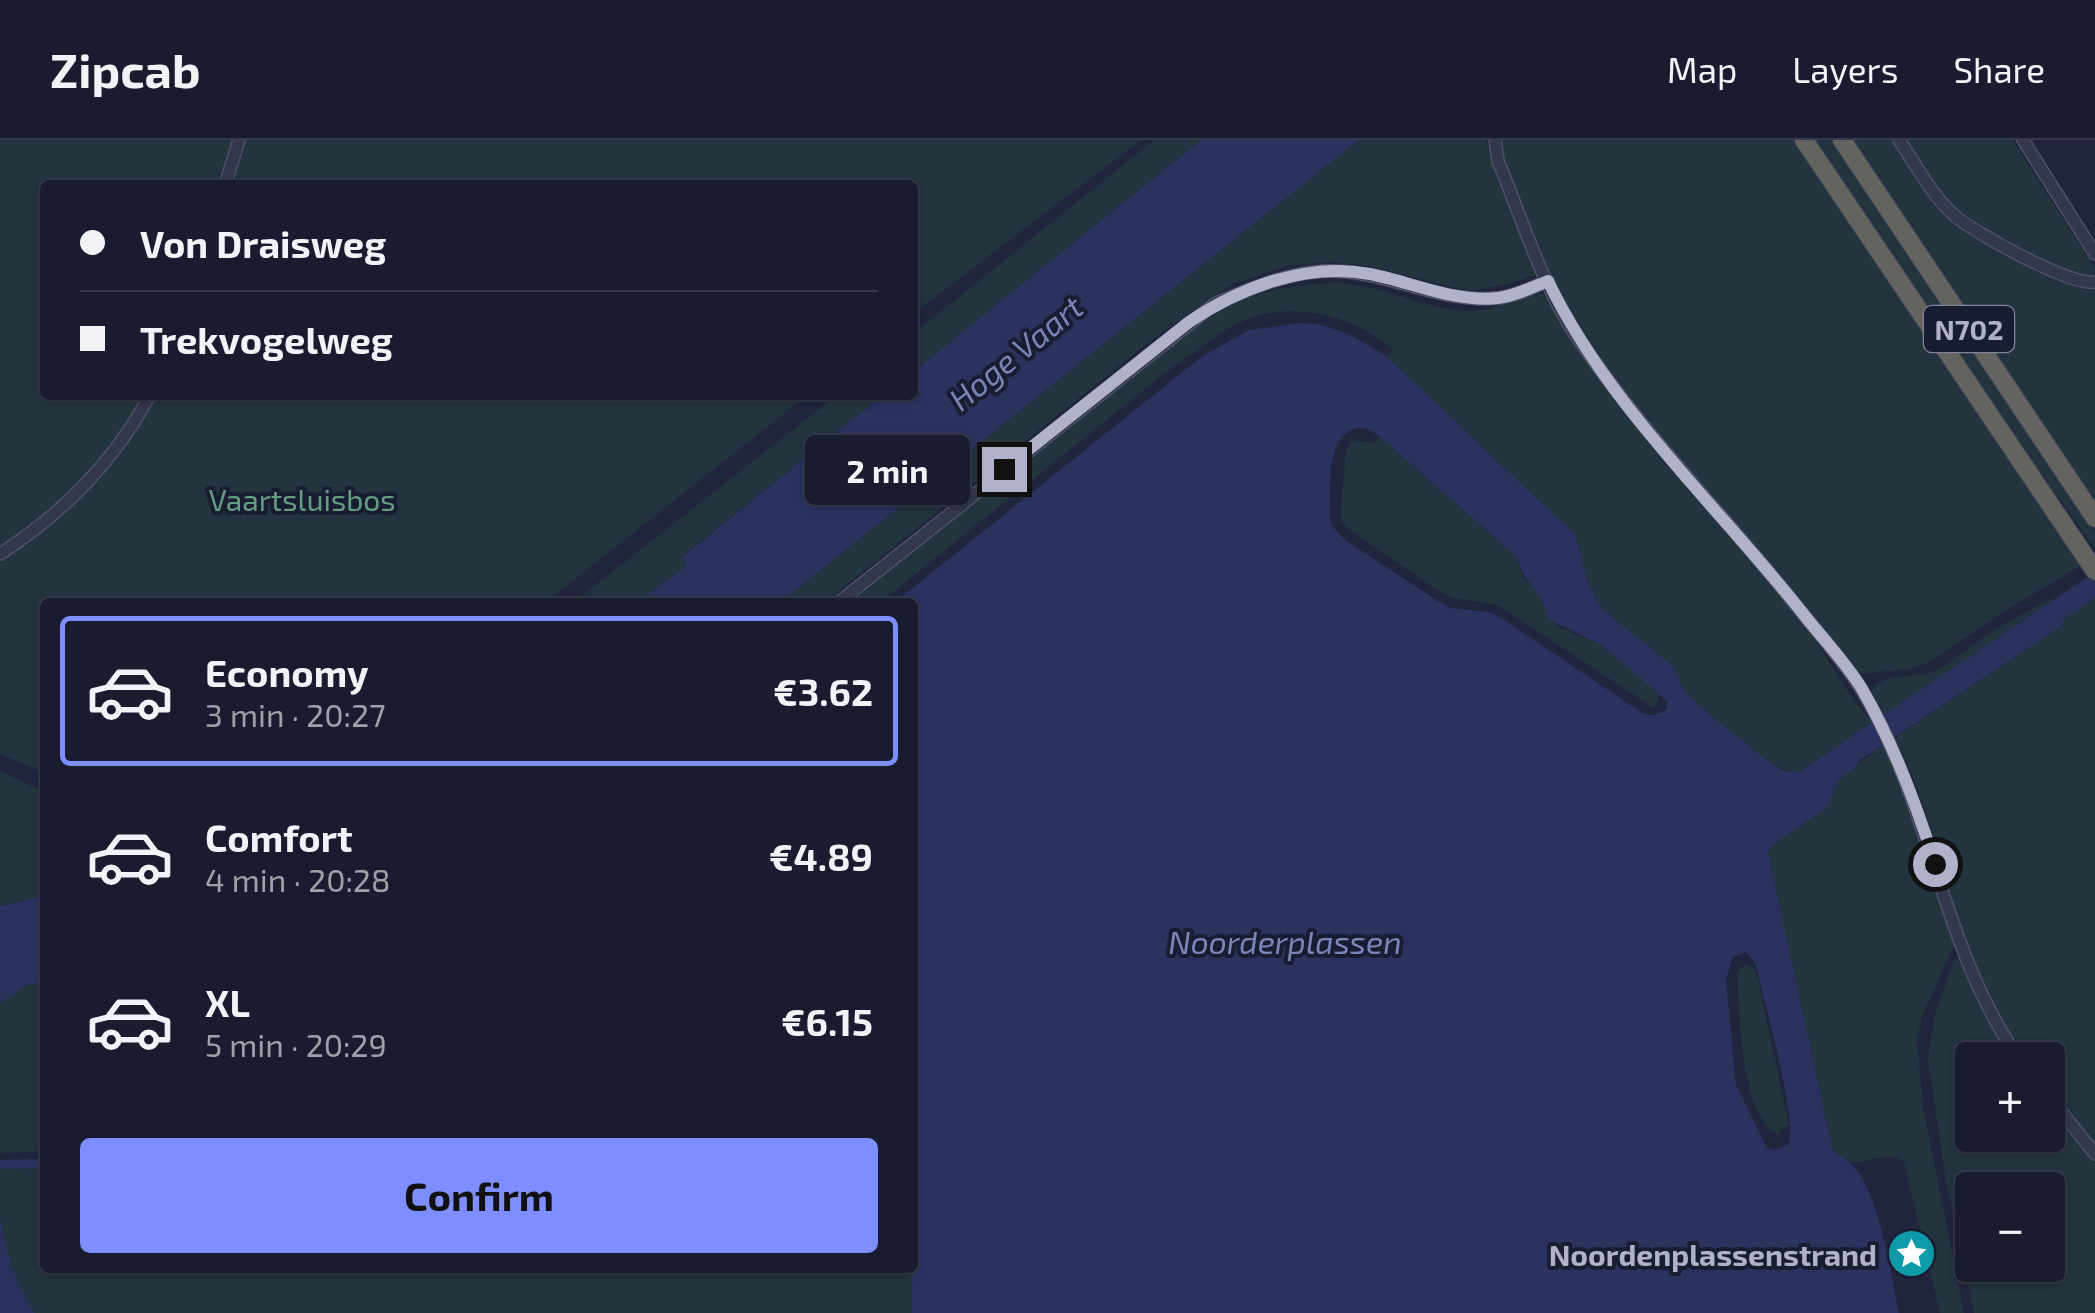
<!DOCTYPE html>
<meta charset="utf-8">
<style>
body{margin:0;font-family:"Exo 2",sans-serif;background:#212536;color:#f1f3f6;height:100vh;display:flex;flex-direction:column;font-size:38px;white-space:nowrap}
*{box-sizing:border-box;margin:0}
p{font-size:32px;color:#9fa1aa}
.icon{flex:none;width:55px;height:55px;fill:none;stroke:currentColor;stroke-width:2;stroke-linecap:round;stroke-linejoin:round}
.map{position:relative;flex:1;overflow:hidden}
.side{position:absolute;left:40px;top:458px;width:878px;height:675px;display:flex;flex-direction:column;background:#181c2e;border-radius:10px;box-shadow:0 2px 8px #0004,0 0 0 2px #363a4a}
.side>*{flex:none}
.banner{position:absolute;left:40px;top:40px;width:878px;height:220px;border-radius:10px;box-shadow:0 2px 8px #0004,0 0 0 2px #363a4a;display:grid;align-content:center;height:220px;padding:0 40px;background:#181c2e}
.buttons{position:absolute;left:1955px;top:902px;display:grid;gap:20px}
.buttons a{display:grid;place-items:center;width:110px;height:110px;border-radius:10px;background:#181c2e;box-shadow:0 2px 8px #0004,0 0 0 2px #363a4a;font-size:50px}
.end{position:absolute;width:45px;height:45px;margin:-22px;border:12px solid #afb2c9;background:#111;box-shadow:0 0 0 5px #111}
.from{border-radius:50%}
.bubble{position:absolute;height:70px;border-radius:10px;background:#181c2e;box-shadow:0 2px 8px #0004,0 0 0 2px #363a4a;font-size:32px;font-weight:700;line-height:70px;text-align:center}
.banner b{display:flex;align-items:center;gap:35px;height:95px;font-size:38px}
.banner b+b{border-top:2px solid #363a4a}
.banner i{width:25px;height:25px;background:#f1f3f6}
ul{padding:18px 0 0;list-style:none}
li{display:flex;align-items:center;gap:30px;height:150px;margin:0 20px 15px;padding:0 20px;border:5px solid transparent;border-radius:10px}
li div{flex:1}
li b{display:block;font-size:38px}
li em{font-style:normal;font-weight:700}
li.active{border-color:#7e8eff}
li>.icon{width:90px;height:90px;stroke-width:1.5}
.primary-button{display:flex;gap:20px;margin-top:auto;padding:20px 40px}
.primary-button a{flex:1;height:115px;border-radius:10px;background:#7e8eff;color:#111;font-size:40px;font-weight:700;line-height:115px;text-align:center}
header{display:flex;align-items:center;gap:60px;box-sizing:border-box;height:140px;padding:0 50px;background:#181c2e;border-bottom:2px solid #363a4a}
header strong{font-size:48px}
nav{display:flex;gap:55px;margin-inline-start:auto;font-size:35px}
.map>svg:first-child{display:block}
.green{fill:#22343e;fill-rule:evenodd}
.water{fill:#2b325e;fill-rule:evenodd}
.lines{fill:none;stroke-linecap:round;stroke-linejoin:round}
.minor-casing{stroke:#4f5268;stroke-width:14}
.trunk-casing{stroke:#3c3f55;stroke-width:20}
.minor{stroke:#34384d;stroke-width:11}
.trunk{stroke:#63635f;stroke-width:18}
.route{stroke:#afb2c9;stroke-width:12}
.labels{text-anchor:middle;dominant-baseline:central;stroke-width:8;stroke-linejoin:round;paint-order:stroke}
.shield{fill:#191d32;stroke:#82859c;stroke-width:2.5}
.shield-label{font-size:28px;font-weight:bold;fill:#afb2c9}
.park-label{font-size:30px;fill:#649d80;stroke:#191d32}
.poi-label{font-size:30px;font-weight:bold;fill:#afb2c9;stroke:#191d32;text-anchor:end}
.water-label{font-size:32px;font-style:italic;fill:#7b85b8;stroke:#191d32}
</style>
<header>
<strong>Zipcab</strong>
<nav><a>Map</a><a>Layers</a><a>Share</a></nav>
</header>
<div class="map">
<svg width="2095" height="1173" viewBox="0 0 2095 1173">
<rect width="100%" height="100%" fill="#20253d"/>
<!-- green -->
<g class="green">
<polygon points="0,0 1141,0 913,174 912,45 45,45 45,255 808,255 546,462 45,462 45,633 0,614"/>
<polygon points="1154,0 1201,0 913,232 913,194"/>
<polygon points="1359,0 1486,0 1497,39 1537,132 1535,136 1504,145 1468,151 1368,126 1332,122 1289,125 1232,144 1153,199 825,462 781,462"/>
<polygon points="1494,0 1799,0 2082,425 2006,470 1928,523 1909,529 1856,534 1596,219 1549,137"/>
<polygon points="1814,0 1833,0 2095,391 2095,408 1999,275"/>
<polygon points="1849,0 1893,0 1933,59 1962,89 2069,144 2085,150 2095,149 2095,366"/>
<polygon points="1903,0 2012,0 2095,128 2094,136 2084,140 1963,77 1938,51"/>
<path d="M1331 143C1379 142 1422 170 1470 171 1496 171 1520 154 1546 153 1609 269 1706 363 1789 465 1820 502 1840 546 1873 583L1795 634 1772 624 1697 564 1684 550 1672 525 1602 469 1588 442 1576 395 1386 216 1393 210C1349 171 1279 157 1227 189L1165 233 881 462H845L1216 172C1251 152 1291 145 1331 143Z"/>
<polygon points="837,255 883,255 682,416 686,426 638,462 574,462"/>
<polygon points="1380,297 1517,417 1523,438 1545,460 1547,476 1558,487 1602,505 1659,553 1657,565 1652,567 1498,465 1453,458 1440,452 1346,387 1340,378 1346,310 1352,300 1373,303"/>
<path d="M2060 454 1885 577 1871 551C1886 529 1916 541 1937 530 1955 520 1972 505 1990 493 2012 478 2036 467 2060 454Z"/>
<path d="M2095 458V1008L2048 950V920H2025C1991 868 1966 811 1948 751 1933 700 1920 645 1895 598L2062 486 2064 479Z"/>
<path d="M1884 604 1893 619 1956 801 1922 876 1917 901 1923 966 1964 1173H1940L1904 1022C1878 1004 1857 1041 1832 1007L1767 713 1773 705 1827 667 1839 639Z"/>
<polygon points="0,631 45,652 45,756 0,766"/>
<path d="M1961 818 2016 920H1972V995H2048V962L2095 1021V1173H1974L1946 1042 1928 920 1934 877 1954 820ZM1972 1050H2048V1125H1972Z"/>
<path d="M1746 824 1756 830 1789 985 1781 990 1779 995C1740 979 1739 870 1737 832Z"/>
<polygon points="45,842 45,1011 0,1013 0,863 27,845"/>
<polygon points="45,1025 45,1128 912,1128 917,1173 31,1173 7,1126 0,1095 0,1027"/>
</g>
<!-- water -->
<g class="water">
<polygon points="1201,0 1359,0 781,462 638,462 686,426 682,417 883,255 912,255 913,232"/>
<path d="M1301 183C1333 183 1358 199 1385 215L1576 395 1588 442 1602 469 1672 525 1684 550 1697 564 1772 624C1782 630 1790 636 1802 630L2095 432V458L2064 479 2062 486 1859 621 1856 627 1839 640 1828 667 1773 705 1768 713 1832 1007C1837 1015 1842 1016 1849 1022 1880 1048 1890 1134 1899 1173H912V462H895L1201 217 1249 190ZM1357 288 1368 289 1378 295 1517 417C1524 447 1542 448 1549 480L1602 505 1667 561V570L1654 575 1644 574 1500 477 1489 472 1450 468 1438 461 1345 400 1331 385 1330 377C1331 349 1324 297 1357 288ZM1746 812 1756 825C1764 864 1796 971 1789 1004L1776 1010 1767 1008 1736 945 1726 840 1733 817Z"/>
<polygon points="45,756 45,842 27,845 0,863 0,766"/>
<polygon points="45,1019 45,1028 0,1029 0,1020"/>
<polygon points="0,1080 11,1126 34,1173 0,1173"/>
</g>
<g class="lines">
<defs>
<g id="minor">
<path d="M1495 0 1498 21C1521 76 1542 145 1575 194 1641 292 1726 377 1799 469 1819 494 1842 519 1860 547 1932 663 1940 808 2020 920"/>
<path d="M1899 0C1916 25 1932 56 1955 76 1975 93 2072 147 2095 142"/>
<polyline points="2023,0 2095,114"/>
<polyline points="225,45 239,0"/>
<path d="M0 414C62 374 115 320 150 255"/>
<path d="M839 462 1216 163C1252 148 1289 132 1328 131 1386 130 1440 164 1497 158 1514 157 1532 147 1548 141"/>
<polyline points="2048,955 2095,1014"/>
</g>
<g id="trunk">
<polyline points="1804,0 2095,431"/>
<polyline points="1842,0 2095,378"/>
</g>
</defs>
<!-- minor casing -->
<use href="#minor" class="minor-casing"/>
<!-- trunk casing -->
<use href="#trunk" class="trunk-casing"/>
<!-- minor -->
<use href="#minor" class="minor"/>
<!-- trunk -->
<use href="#trunk" class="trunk"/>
</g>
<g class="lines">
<!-- route -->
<path class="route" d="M1004 329 1189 182C1241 147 1307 122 1370 134 1412 142 1455 163 1498 158 1515 156 1533 147 1548 141 1608 266 1716 364 1801 471 1821 497 1845 521 1862 549 1894 605 1916 663 1935 724"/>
</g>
<!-- icons -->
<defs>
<symbol id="sight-disc" viewBox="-11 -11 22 22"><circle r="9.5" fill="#0f9aa8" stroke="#191d32"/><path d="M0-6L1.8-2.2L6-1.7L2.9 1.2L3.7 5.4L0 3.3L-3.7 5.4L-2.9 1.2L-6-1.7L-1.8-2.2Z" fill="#fff"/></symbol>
</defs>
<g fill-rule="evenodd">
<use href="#sight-disc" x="1884" y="1086" width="55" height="55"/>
</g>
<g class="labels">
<!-- shield labels -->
<rect class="shield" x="1924" y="166" width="90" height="46" rx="8"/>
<g class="shield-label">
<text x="1969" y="189">N702</text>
</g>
<!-- park labels -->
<g class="park-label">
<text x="302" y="359">Vaartsluisbos</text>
</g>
<!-- poi labels -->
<g class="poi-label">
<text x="1877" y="1114">Noordenplassenstrand</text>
</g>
<!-- water labels -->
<g class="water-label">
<text transform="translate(1015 212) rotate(-39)">Hoge Vaart</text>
<text x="1285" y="801">Noorderplassen</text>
</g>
</g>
</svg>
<div class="buttons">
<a>+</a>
<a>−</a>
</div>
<i class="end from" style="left:1935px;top:724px"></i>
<i class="end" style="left:1004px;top:329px"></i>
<div class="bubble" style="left:805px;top:295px;width:165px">2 min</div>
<div class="banner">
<b><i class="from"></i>Von Draisweg</b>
<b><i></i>Trekvogelweg</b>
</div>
<section class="side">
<ul>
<li class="active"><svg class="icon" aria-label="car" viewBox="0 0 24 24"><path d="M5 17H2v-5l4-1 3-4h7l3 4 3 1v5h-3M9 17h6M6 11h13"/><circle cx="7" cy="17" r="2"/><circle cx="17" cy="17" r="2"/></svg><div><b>Economy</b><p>3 min · 20:27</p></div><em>€3.62</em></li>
<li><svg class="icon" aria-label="car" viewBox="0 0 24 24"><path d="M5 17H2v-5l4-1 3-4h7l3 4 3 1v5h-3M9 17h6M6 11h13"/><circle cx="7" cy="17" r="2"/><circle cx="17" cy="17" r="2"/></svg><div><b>Comfort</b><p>4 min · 20:28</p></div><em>€4.89</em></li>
<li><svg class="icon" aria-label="car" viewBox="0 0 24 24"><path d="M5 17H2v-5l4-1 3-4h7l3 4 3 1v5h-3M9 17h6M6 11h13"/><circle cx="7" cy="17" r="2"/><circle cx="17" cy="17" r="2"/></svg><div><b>XL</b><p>5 min · 20:29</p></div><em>€6.15</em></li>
</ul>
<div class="primary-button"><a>Confirm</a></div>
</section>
</div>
